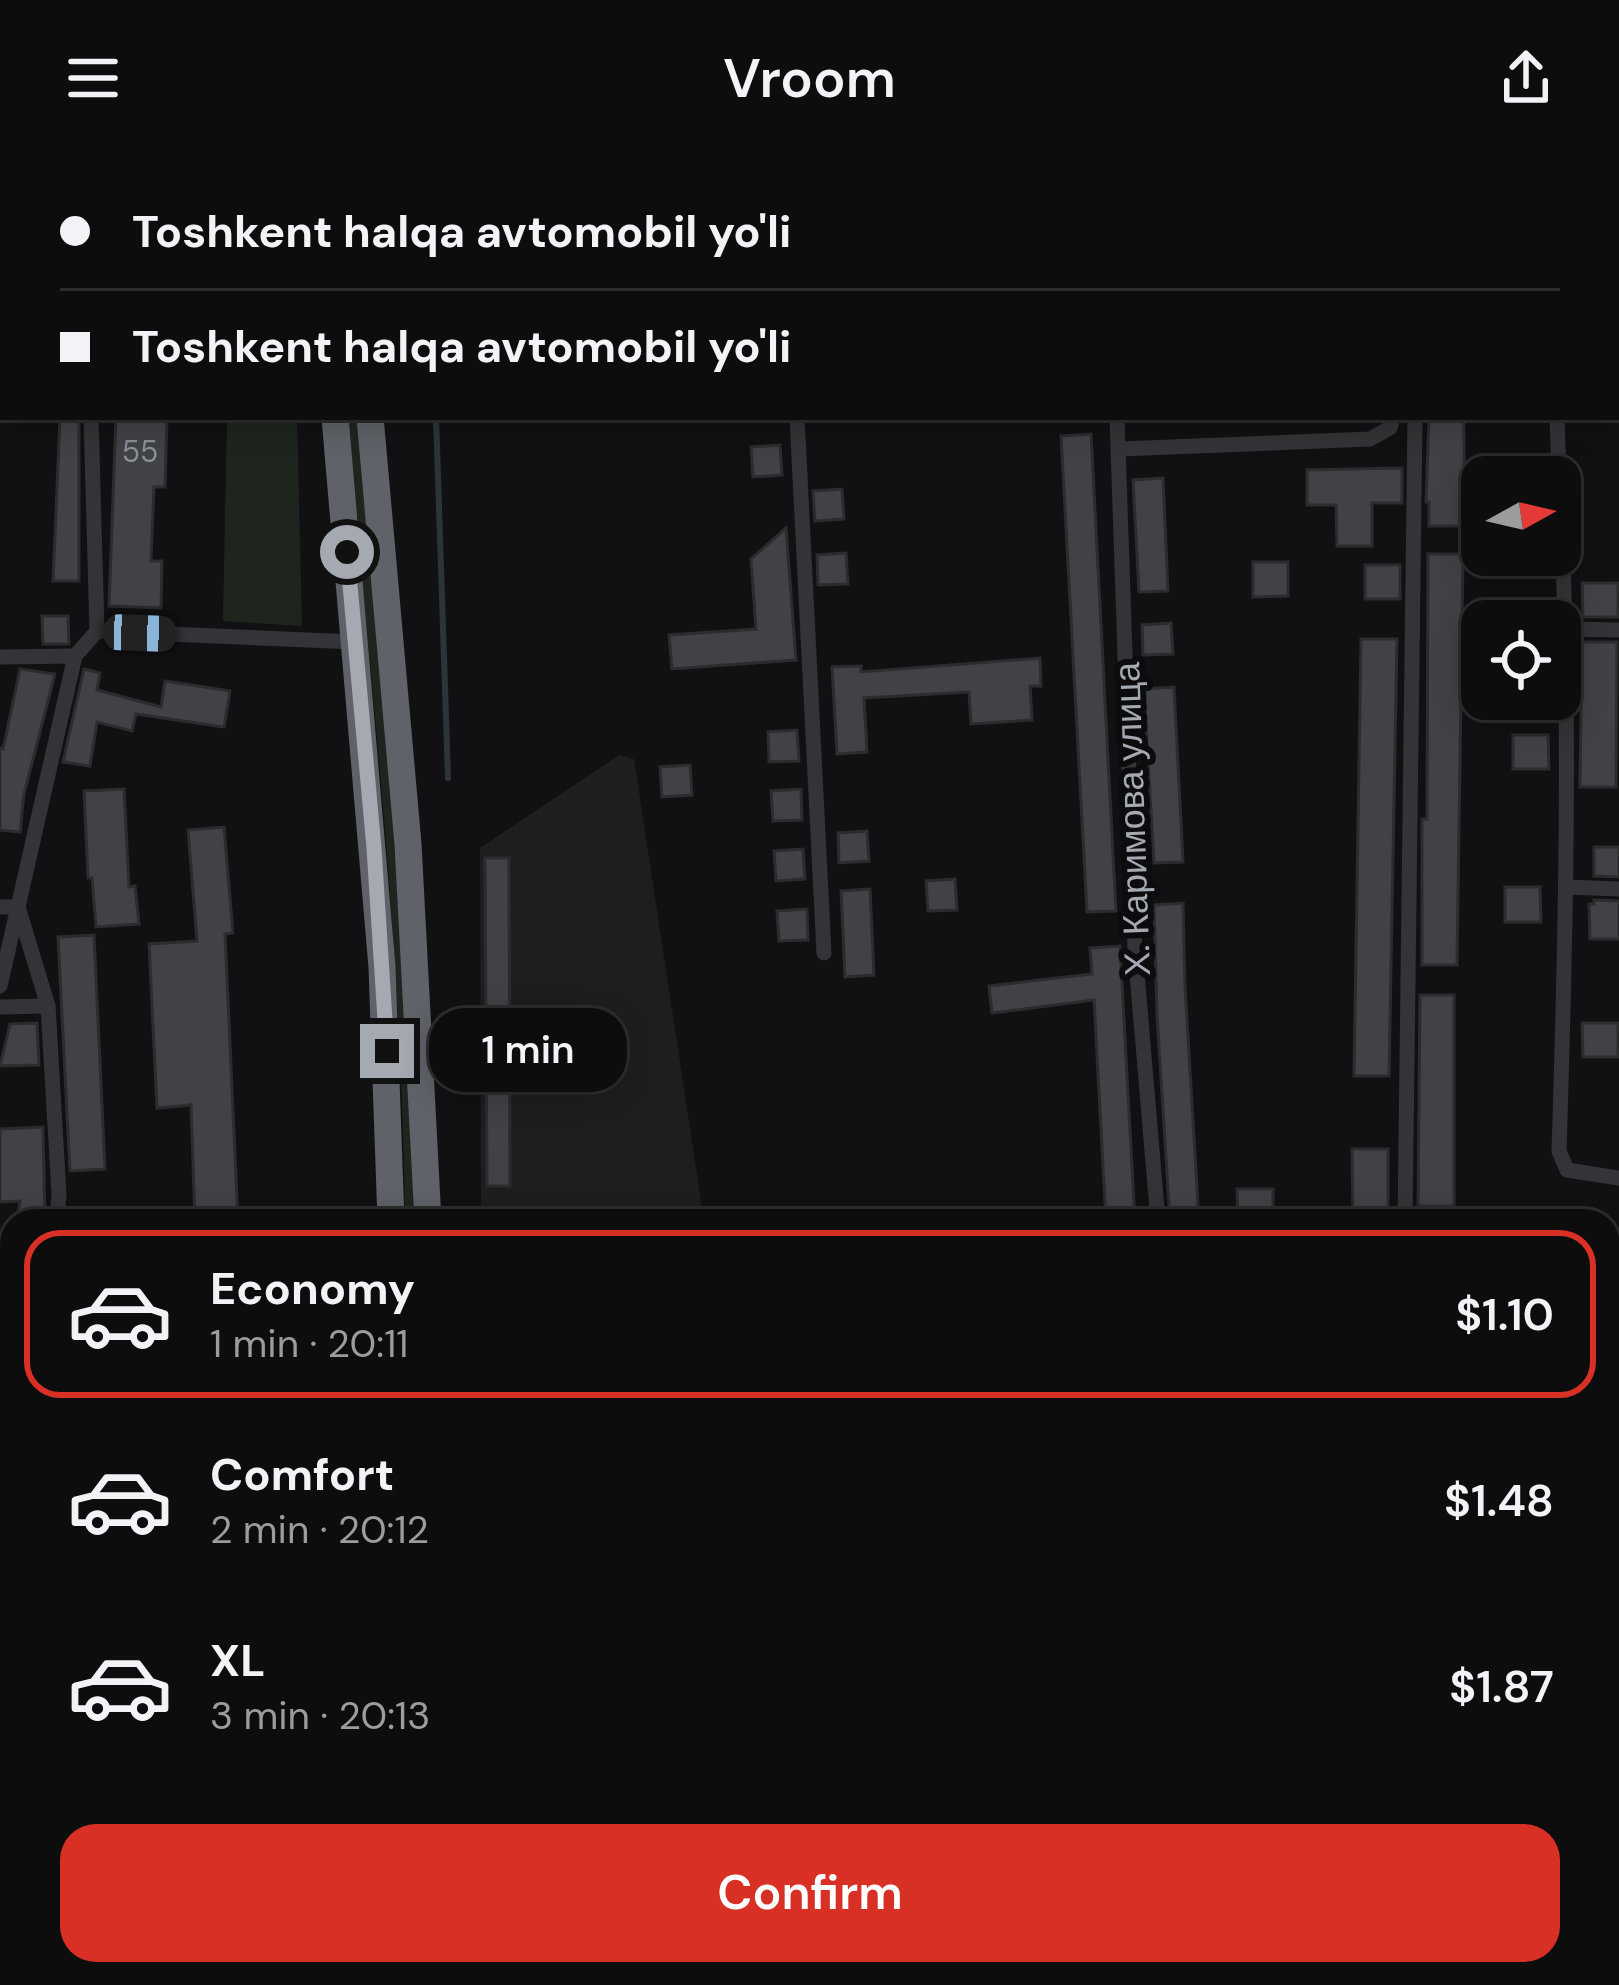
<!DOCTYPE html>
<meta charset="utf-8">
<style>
body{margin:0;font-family:"DM Sans",sans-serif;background:#161617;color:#f1f3f6;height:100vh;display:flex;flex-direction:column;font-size:45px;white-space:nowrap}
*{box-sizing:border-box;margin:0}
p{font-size:39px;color:#9a9c9e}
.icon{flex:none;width:66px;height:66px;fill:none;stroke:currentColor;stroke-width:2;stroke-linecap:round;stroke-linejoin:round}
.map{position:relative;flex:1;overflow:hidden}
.drawer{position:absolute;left:0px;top:1053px;width:1620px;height:777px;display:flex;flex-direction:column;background:#0d0d0e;border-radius:36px 36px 0 0;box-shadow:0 6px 30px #0003,0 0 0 3px #2d2d2e}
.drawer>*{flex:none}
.guide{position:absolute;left:0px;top:0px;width:1620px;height:264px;box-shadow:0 6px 30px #0003,0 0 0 3px #2d2d2e;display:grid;align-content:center;height:264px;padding:0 60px;background:#0d0d0e}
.needle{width:78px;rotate:82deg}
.buttons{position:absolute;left:1461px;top:300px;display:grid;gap:24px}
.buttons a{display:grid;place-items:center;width:120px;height:120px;border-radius:24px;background:#0d0d0e;box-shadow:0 6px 30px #0003,0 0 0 3px #2d2d2e;font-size:60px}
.end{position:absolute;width:54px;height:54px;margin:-27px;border:15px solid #a4a9b2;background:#111;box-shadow:0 0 0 6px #111}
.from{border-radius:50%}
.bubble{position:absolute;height:84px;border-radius:36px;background:#0d0d0e;box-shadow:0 6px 30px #0003,0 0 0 3px #2d2d2e;font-size:39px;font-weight:600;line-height:84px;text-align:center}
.car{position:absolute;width:36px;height:72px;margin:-36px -18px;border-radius:15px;box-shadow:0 0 9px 3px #0007;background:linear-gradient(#222 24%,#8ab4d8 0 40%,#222 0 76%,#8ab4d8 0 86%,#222 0)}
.guide b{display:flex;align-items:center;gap:42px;height:114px;font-size:45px}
.guide b+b{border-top:3px solid #2d2d2e}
.guide i{width:30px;height:30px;background:#f1f3f6}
ul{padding:21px 0 0;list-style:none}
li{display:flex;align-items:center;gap:36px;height:168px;margin:0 24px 18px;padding:0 36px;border:6px solid transparent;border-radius:36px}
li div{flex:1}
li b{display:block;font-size:45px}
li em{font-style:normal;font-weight:600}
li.selected{border-color:#d93025}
li>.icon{width:108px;height:108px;stroke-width:1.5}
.action{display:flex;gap:24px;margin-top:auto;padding:24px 60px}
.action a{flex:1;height:138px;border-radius:36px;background:#d93025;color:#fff;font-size:48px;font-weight:600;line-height:138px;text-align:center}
header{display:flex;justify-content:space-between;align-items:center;height:156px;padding:0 60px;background:#0d0d0e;font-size:54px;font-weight:600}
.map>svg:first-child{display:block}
.built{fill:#1e1e20}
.green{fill:#1e251f}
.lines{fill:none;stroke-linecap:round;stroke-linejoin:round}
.stream{stroke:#2c343a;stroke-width:6}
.building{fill:#404246;stroke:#2c2c2f;stroke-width:3}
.street{stroke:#333437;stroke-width:15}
.secondary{stroke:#414347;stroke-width:21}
.highway{stroke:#5f6268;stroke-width:27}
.route{stroke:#a4a9b2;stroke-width:15}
.labels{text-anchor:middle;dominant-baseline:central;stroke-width:12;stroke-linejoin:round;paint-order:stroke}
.number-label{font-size:30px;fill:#8b8f97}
.street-label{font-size:36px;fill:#a4a9b2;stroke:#0c0c0e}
</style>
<header><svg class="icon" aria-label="menu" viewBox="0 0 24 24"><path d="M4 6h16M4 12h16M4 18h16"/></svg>Vroom<svg class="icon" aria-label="share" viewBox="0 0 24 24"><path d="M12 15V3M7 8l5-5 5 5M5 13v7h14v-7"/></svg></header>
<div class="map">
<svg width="1619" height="1829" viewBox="0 0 1619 1829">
<rect width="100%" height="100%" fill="#111113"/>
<!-- built -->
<polygon class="built" points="619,599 634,603 704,1065 481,1065 480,692"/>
<!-- green -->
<g class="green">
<polygon points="227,261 297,261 302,470 223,465"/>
<path d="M346 261H358L398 677 416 1065H405C402 796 372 529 346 261Z"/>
</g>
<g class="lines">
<!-- stream -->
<g class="stream">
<polyline points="431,0 431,3"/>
<polyline points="880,3 880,0"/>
<polyline points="436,261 448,622"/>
</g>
</g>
<!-- building -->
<g class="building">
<polygon points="60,261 79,261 79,425 53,425"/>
<polygon points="116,261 167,261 165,331 154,331 151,405 162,405 161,452 109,450"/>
<polygon points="1429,261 1464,261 1464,370 1429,370 1429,346 1426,346"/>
<polygon points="1091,278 1116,755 1087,756 1061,280"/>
<polygon points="780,289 782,319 753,321 751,291"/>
<polygon points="1402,312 1402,347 1372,347 1372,390 1337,390 1336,349 1307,349 1307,314"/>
<polygon points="1163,322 1168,435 1139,436 1133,324"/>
<polygon points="842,333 844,363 815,365 813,335"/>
<polygon points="786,372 796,504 672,513 669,479 756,473 751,403"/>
<polygon points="846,397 848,428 818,429 817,399"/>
<polygon points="1428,398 1463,398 1457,809 1422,809 1422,663 1427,663"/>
<polygon points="1253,406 1288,406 1288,440 1253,441"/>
<rect x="1365" y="409" width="35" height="34"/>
<polygon points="1582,427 1618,427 1618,461 1583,461"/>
<polygon points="42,460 68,460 69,488 43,488"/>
<polygon points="1171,467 1173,498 1143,499 1142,469"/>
<polygon points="1361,483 1397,483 1389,920 1354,920"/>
<polygon points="1582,486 1617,486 1616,631 1580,631"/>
<polygon points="1040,502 1041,530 1030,530 1032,564 971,568 969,536 864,542 867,596 837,598 832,511 861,510 861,516"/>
<polygon points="20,513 55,518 24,638 20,676 0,674 0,592 3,593"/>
<polygon points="84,513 100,517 97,534 161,551 165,525 230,535 224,571 136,558 132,575 97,566 90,610 63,606"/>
<polygon points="1174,531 1183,706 1154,707 1144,533"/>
<polygon points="797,574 799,605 769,606 768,576"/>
<polygon points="1513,579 1548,579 1549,613 1513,613"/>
<polygon points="690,609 692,639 662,641 660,611"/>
<polygon points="124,633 129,731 135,730 139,768 96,771 92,722 88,722 84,635"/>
<polygon points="801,633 802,664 773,665 771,635"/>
<polygon points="224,671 233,777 225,778 238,1065 195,1065 191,949 157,952 149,788 197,785 188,674"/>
<polygon points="867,675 869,705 839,707 838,677"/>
<polygon points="1594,691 1619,691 1619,721 1594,720"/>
<polygon points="803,693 805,723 776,725 774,695"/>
<polygon points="485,702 509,702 510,1030 487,1030"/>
<polygon points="955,723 957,754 928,755 926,725"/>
<polygon points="1505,731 1540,731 1541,766 1505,766"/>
<polygon points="870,733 874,819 845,821 841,735"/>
<polygon points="1594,744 1619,745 1619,783 1590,783 1589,748 1594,748"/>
<polygon points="1183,747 1185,831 1199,1065 1170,1065 1157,859 1154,749"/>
<polygon points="807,753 808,784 779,785 777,755"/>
<polygon points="94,779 105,1013 70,1015 58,781"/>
<polygon points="1120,790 1124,865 1135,1065 1106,1065 1094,844 992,857 989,830 1092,818 1090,792"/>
<polygon points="1420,839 1454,839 1454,1050 1418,1050"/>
<polygon points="37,867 39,909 0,910 10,868"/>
<polygon points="1582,867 1618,867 1618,901 1583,901"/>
<polygon points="43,971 45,1065 17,1065 20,1045 0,1046 0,973"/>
<polygon points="1352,993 1388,993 1388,1065 1353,1065"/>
<polygon points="1237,1033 1273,1033 1273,1065 1238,1065"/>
</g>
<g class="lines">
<!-- street -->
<g class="street">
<polyline points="162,3 166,0"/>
<polyline points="1552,3 1552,0"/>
<polyline points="1617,10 1619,10"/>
<polyline points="1617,204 1619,204"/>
<polyline points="797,261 824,797"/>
<polyline points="1117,261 1135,794 1158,1065"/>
<polyline points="1557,261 1559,321"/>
<polyline points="1120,293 1370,283 1390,272 1393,261"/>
<path d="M1560 332C1571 553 1566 774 1559 995L1567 1014 1619 1022"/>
<polyline points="1567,473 1619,474"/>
<polyline points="97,475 355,486"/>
<polyline points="0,501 75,500"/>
<polyline points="1567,731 1619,733"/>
<polyline points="0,751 18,751 48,850"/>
<polyline points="0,830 75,500 97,475 91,261"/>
<polyline points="0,851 48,850 59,1038 57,1065"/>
<polyline points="1405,1065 1415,261"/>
<polyline points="1608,1156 1619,1158"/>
<polyline points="0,1763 12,1749"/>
<polyline points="0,1807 12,1817"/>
<polyline points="1315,1818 1316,1829"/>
</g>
<!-- secondary -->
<g class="secondary">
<polyline points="1608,1458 1619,1460"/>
<polyline points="0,1623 12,1642"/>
<polyline points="996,1818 999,1829"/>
</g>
<!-- highway -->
<g class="highway">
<polyline points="311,0 312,3"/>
<polyline points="346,0 346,3"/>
<polyline points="335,261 382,811 391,1065"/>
<polyline points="370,261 408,688 428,1065"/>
<polyline points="277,1829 280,1818"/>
<polyline points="325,1829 328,1818"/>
</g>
</g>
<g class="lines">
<!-- route -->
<polyline class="route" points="347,396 374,692 387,895"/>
</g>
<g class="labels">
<!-- number labels -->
<g class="number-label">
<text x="140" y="295">55</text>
</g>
<!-- street labels -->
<g class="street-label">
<text transform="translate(1132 663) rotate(-92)">Х. Каримова улица</text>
</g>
</g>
</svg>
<div class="buttons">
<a><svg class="needle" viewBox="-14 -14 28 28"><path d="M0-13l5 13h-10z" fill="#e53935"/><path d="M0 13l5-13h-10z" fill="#9a9c9e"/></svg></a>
<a><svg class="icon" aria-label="locate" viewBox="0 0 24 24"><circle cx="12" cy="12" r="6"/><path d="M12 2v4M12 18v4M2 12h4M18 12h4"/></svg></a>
</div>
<i class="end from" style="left:347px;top:396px"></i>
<i class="end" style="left:387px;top:895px"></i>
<div class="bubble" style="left:429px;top:852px;width:198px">1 min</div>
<i class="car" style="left:140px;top:477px;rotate:92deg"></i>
<div class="guide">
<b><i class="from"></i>Toshkent halqa avtomobil yo'li</b>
<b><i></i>Toshkent halqa avtomobil yo'li</b>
</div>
<section class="drawer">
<ul>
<li class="selected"><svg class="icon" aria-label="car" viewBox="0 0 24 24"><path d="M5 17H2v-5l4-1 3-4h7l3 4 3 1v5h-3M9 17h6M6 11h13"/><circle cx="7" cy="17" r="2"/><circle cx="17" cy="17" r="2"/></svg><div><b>Economy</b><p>1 min · 20:11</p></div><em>$1.10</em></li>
<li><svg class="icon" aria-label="car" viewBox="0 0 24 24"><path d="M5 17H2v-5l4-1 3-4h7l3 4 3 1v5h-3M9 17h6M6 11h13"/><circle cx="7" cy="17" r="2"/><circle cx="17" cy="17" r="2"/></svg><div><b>Comfort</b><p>2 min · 20:12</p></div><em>$1.48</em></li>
<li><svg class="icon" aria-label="car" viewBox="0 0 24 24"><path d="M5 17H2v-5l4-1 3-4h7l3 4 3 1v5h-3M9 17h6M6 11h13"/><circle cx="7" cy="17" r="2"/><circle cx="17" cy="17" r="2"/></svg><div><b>XL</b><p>3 min · 20:13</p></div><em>$1.87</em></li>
</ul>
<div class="action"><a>Confirm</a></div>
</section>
</div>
